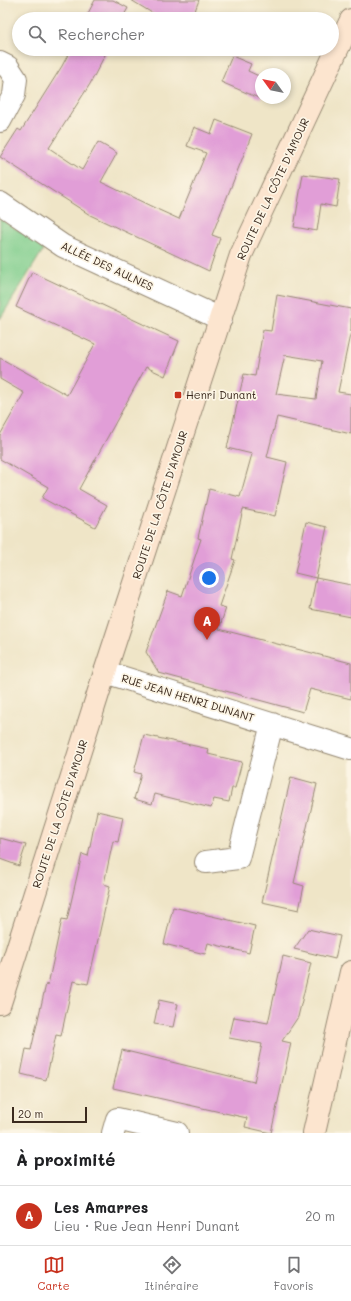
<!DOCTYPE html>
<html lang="fr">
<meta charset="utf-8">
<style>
body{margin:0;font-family:Mali,sans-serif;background:#f2f2f2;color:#202124}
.compass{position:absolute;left:255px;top:68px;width:36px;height:36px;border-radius:50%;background:#fff;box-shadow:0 2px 6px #0003;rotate:303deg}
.scale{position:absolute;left:12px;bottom:10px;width:75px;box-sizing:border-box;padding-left:4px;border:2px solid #3b2a1e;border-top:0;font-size:11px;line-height:14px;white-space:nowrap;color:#3b2a1e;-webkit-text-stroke:3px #fcf5e5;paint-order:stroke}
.you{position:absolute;left:209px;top:578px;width:14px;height:14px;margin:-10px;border:3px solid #fff;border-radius:50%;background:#1a73e8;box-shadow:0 0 0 6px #1a73e833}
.badge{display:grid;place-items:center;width:26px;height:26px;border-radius:50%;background:#c8321e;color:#fff;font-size:13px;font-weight:700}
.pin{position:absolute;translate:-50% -33px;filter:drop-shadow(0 1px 2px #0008)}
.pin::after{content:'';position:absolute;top:21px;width:14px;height:12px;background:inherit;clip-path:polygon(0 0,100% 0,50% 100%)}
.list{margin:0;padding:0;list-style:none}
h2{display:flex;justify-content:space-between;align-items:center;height:52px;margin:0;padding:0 16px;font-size:17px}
h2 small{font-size:13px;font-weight:400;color:#757577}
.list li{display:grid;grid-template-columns:26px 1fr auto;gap:12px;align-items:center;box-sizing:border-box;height:60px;padding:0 16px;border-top:1px solid #e0e0e0}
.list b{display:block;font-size:15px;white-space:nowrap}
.list p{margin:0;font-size:13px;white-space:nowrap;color:#757577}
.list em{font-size:13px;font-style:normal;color:#757577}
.icon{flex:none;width:22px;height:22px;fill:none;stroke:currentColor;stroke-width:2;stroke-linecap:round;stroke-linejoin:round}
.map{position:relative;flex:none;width:351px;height:1133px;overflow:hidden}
.search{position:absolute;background:#fff;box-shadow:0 2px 6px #0003;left:12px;right:12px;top:12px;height:44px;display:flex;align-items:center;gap:10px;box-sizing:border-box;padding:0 14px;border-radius:22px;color:#757577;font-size:15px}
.sheet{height:112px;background:#fff}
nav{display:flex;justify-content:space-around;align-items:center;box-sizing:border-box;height:56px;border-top:1px solid #e0e0e0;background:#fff;font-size:11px;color:#757577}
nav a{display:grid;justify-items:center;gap:2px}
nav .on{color:#c8321e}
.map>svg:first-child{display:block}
</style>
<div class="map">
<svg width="351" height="1133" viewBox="0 0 351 1133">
<rect width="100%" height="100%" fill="#fcf5e5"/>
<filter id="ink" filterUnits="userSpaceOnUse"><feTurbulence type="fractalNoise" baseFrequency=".025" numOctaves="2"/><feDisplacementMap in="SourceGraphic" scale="8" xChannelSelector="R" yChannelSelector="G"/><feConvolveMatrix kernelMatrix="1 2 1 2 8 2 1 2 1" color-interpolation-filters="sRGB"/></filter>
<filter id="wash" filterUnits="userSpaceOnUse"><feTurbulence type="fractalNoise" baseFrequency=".012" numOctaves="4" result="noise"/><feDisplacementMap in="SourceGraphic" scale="16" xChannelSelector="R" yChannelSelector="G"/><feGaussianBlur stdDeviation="0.9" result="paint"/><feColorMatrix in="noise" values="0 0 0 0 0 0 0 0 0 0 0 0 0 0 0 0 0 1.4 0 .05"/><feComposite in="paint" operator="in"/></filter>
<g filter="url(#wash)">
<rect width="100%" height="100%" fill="#efe5c7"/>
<path fill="#80ce8d" stroke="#5e7c56" d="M0,219L45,247L0,319Z"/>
<g id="blocks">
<path fill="#e19ed7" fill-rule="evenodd" d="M95,0H113L128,8L122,19H85Z
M131,0H199L192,19H162Z
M71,49H108L90,84L49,148L82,170L98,142L117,153L101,182L159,210L179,219L206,153L187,146L194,127L211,134L216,120L252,134L212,235L220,238L209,271L90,215L0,157L18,129L21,131L62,66Z
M232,56L251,64L248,71L261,77V99L221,82Z
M303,174L340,179L336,207L321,204L317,231L294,227Z
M32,272L179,341L165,376L146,367L79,489L107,505L95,527L42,498L48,487L0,459V435L24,393L0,379V358L67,395L95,344L16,307Z
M277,295L351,309V330L338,392L351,394V434L277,417L267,457L287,462L275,516L243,509L232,559L235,560L219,606L226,608L219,629L351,663V699L310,689L303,712L159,673L146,652L168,591L182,596L201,539L198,538L209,489L240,497L252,454L227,448L244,374L255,376L263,330L271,331ZM285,355L322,361L316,399L276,394Z
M306,522L327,527L316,578L295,573Z
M316,578L351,585V617L310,609Z
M144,735L209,749L208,754L242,762L235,788H232L229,802L214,799L211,808L155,794L152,804L134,799L141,774L134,772Z
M291,777L317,784L294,883L304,886L299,910L262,902Z
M97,811L123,817L118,842L113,841L104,884L110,886L88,984L73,981L61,1036L56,1035L46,1080L21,1074L26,1049L31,1050L46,984L48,985L62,919L67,920L82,854L88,856Z
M0,838L26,845L19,866L0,859Z
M173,907L255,926L249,953L208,943L205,954L164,944Z
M308,929L340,936L335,959L294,949Z
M283,956L311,963L298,1017L282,1041L291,1043L271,1133L245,1127L247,1118L113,1088L122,1050L254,1082L262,1044L229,1038L234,1017L268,1023Z
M159,1000L178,1004L173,1027L154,1024Z"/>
</g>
</g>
<g filter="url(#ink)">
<use href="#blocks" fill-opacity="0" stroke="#958872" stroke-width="1"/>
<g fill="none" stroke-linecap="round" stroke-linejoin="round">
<g stroke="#958872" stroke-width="24">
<path id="street" d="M0,63L8,67L16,79L14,95L0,121
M0,203L63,246L221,319
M105,672L351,749
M206,862L238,858L272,724
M113,1133L117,1119L177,1133"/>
</g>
<g stroke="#958872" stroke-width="24">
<path id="secondary" d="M0,1003L105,672L241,255L351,20
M314,1133L351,972"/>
</g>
<use href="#street" stroke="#fff" stroke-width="22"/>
<use href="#secondary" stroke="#fce5cf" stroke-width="22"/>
</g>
</g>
<rect fill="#c8321e" stroke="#fcf5e5" stroke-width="1.5" x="174" y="391" width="8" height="8" rx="2"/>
<g text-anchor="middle" stroke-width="3.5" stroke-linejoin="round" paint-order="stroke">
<g font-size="11" fill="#3b2a1e" stroke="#fcf5e5">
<text transform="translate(273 189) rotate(-65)" y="4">ROUTE DE LA CÔTE D'AMOUR</text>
<text transform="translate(107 266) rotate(25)" y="4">ALLÉE DES AULNES</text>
<text transform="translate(160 505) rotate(-72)" y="4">ROUTE DE LA CÔTE D'AMOUR</text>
<text transform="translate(188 698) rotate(17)" y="4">RUE JEAN HENRI DUNANT</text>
<text transform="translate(60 814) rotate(-72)" y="4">ROUTE DE LA CÔTE D'AMOUR</text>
</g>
<g font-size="11" fill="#3b2a1e" stroke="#fcf5e5" text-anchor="start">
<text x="186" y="399">Henri Dunant</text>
</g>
</g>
</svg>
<svg class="compass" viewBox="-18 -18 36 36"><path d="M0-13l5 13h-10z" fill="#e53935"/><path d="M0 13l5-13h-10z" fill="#757577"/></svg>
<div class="scale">20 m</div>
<div class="you"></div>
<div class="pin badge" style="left:207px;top:640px">A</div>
<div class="search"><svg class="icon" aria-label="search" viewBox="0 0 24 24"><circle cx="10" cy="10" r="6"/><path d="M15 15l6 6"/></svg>Rechercher</div>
</div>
<section class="sheet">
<h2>À proximité<small></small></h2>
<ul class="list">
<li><span class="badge">A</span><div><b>Les Amarres</b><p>Lieu · Rue Jean Henri Dunant</p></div><em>20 m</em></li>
</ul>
</section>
<nav>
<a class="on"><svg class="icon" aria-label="map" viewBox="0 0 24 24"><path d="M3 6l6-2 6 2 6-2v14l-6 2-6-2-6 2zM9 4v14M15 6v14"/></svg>Carte</a>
<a><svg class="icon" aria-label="directions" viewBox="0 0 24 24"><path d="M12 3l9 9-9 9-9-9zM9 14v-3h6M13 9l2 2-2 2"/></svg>Itinéraire</a>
<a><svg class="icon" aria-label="saved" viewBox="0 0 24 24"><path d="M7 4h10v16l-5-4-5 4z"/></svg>Favoris</a>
</nav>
